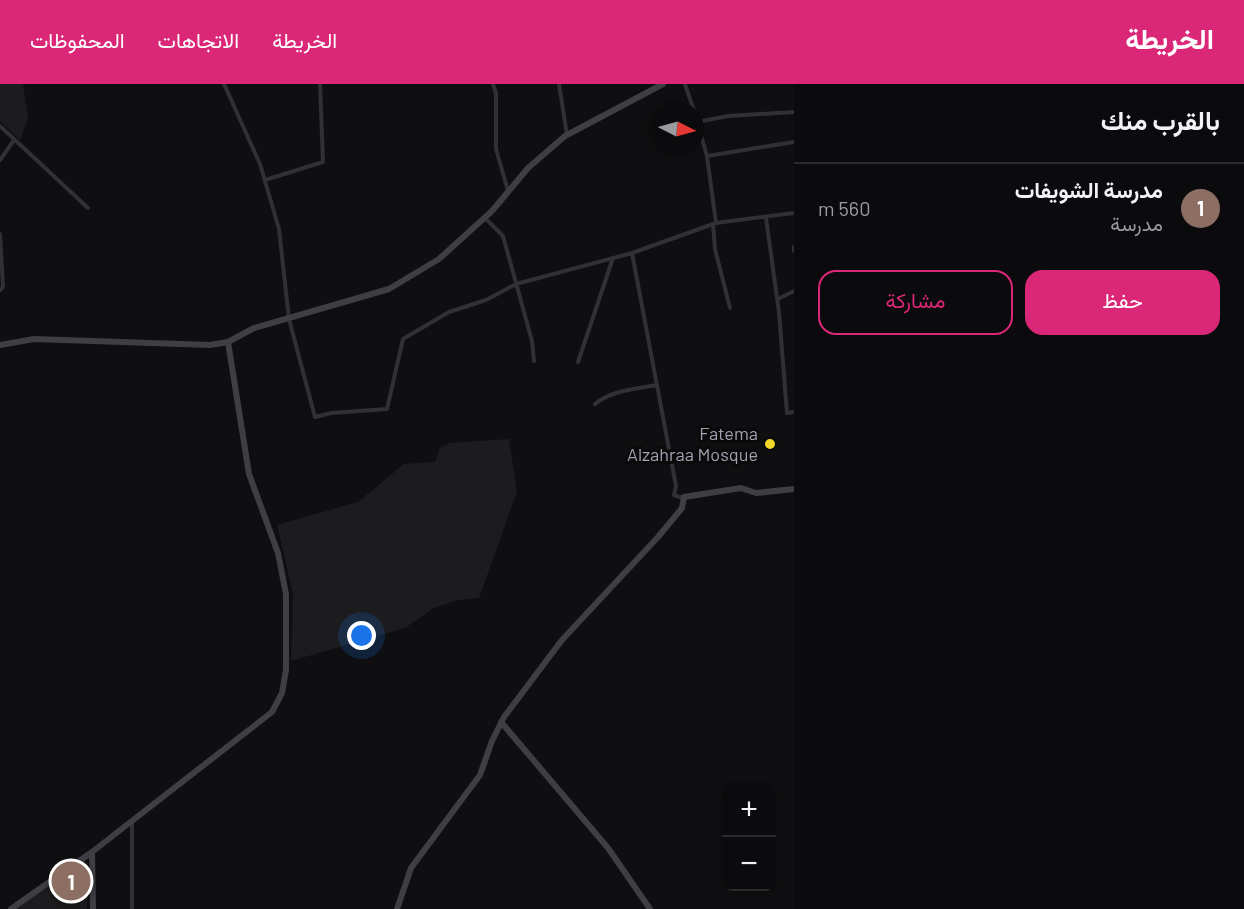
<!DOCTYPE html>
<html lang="ar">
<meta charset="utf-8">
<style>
body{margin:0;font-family:Barlow,Vazirmatn,sans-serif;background:#141416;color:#f1f3f6;direction:rtl}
.controls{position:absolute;right:18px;bottom:18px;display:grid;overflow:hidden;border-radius:12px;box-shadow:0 3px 9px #0003}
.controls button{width:54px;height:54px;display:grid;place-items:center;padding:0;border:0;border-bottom:2px solid #2b2b2e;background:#0b0b0d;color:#f1f3f6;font:30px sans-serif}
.compass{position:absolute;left:650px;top:18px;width:54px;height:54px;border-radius:50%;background:#0b0b0d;box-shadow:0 3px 9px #0003;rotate:96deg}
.you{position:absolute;left:362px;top:552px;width:21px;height:21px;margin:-15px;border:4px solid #fff;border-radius:50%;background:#1a73e8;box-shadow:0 0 0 9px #1a73e833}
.badge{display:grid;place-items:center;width:39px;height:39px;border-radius:50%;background:#db2777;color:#fff;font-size:20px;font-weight:700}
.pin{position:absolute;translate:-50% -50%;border:3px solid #fff;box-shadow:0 2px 6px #0006}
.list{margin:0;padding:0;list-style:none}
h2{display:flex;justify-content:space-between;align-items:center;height:78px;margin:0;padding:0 24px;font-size:26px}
h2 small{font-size:20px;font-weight:400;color:#9a9b9d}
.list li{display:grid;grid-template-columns:39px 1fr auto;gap:18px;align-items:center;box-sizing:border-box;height:90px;padding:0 24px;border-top:2px solid #2b2b2e}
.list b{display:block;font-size:22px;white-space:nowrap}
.list p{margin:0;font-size:20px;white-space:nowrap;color:#9a9b9d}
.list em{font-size:20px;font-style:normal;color:#9a9b9d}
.actions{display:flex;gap:12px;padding:18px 24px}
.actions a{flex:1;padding:14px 0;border:2px solid #db2777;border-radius:18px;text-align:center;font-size:21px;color:#db2777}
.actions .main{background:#db2777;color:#fff}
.map{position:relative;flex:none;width:794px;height:825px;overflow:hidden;direction:ltr}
header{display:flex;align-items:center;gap:36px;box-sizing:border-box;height:84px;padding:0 30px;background:#db2777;color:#fff}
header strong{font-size:28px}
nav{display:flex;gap:33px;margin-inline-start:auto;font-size:21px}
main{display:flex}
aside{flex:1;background:#0b0b0d}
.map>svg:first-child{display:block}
</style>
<header>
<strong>الخريطة</strong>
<nav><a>الخريطة</a><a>الاتجاهات</a><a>المحفوظات</a></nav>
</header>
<main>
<aside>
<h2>بالقرب منك<small></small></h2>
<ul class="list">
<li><span class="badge" style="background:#8d6e63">1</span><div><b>مدرسة الشويفات</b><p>مدرسة</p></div><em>560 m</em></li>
</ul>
<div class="actions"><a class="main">حفظ</a><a>مشاركة</a></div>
</aside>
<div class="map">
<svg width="794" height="825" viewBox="0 0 794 825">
<rect width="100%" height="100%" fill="#0f0f11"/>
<path fill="#1c1b1d" d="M0,0H23L28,35L20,56L0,37Z
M509,355L517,408L479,514L458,516L434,524L405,544L291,577L293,510L277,441L358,418L404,380L435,378L440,364L450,359Z
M85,777L88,779L87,825H15Z"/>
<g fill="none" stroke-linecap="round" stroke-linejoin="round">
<path stroke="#303035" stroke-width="4" d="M224,0L260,80L279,145L289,235L315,333L331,329L387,325L403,255L449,228L486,216L516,200L632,169
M493,0L496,9V65L508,107
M559,0L567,51
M685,0L694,27
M695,31L707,72L716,139
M697,38L728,32L794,28
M0,42L88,124
M707,72L794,58
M0,76L14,56
M265,96L323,78L320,0
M485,134L503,152L532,257L534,277
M766,134L779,228L787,329L794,328
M713,140L715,165L730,224
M0,150L3,203L0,206
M794,163V167
M778,215L794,207
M578,278L613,174
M595,320C612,306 636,305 656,301
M683,414L674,411L676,402L632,169L716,139L794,129
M132,825V737"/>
<path stroke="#3e3e45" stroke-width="6" d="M0,261L34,255L210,261L228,258L254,244L389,205L439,175L492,127L528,84L565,52L663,0
M501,638L608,764L650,825
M92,768L272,628L282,609L286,586V510L278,469L249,390L228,258
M11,825L92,768L93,825
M397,825L411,784L480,691L492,657L504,633L562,556L658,453L682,424L684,413L741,404L756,409L794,405"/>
</g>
<circle fill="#f1d726" stroke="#0a0a0b" stroke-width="2" cx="770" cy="360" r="6"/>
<g text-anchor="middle" stroke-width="6" stroke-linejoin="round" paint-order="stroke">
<g font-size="18" fill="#a0a2b2" stroke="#0a0a0b" text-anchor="end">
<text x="758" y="356">Fatema<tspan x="758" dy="21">Alzahraa Mosque</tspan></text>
</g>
</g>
</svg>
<div class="controls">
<button>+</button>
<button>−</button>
</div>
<svg class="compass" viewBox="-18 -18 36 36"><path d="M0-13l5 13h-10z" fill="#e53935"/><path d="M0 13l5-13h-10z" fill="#9a9b9d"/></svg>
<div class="you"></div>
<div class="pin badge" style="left:71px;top:797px;background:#8d6e63">1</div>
</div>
</main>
